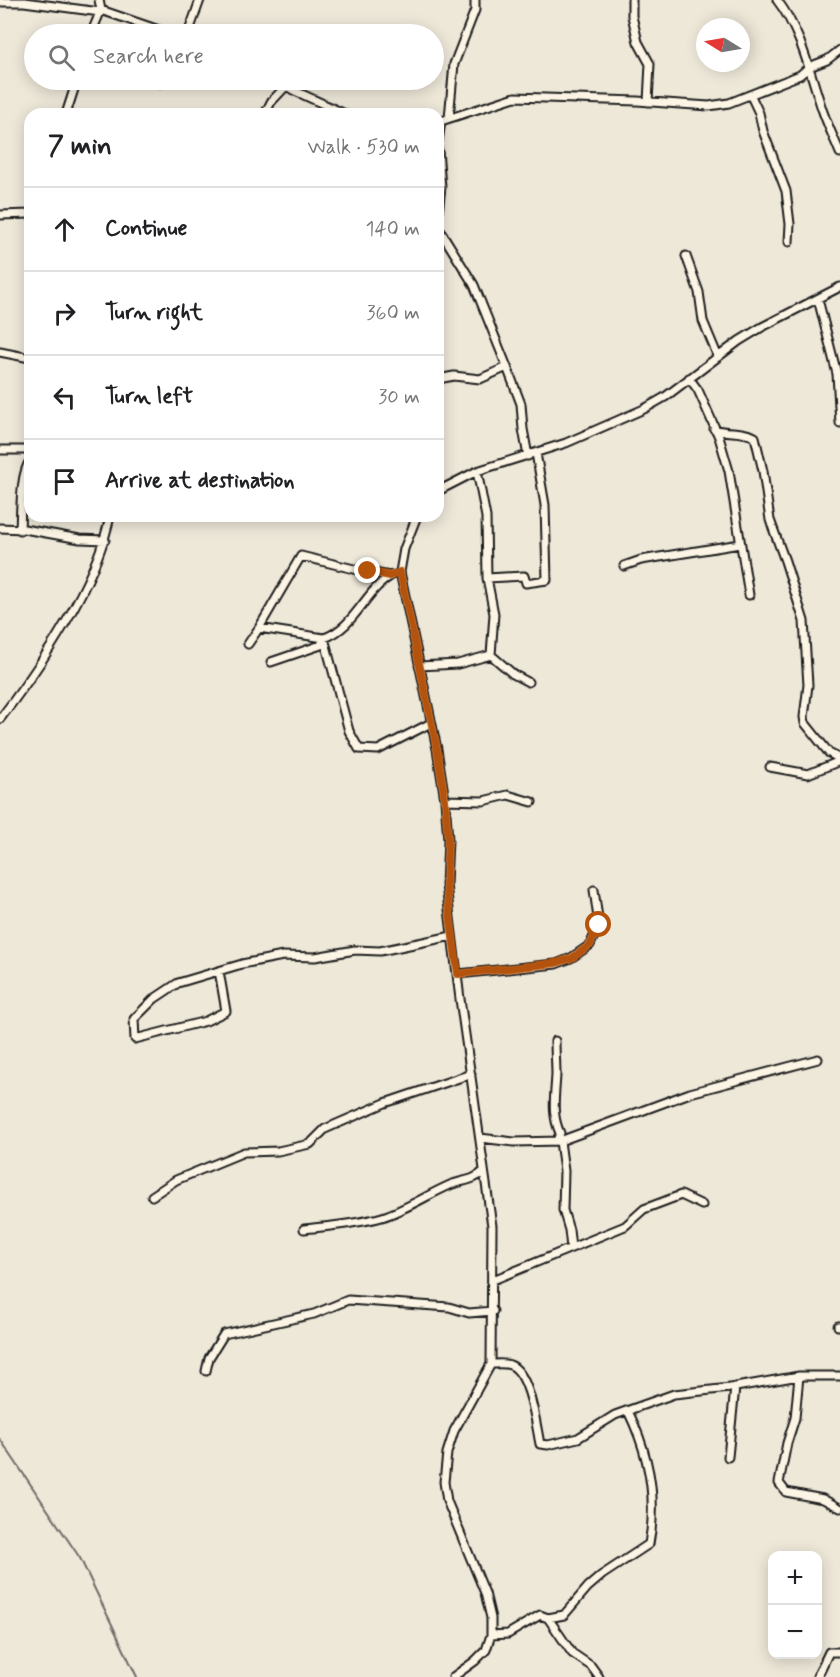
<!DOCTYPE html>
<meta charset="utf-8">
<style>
body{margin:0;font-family:Mynerve,sans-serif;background:#f2f2f2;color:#202124}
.controls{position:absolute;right:18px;bottom:18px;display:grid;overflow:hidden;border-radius:12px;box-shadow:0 3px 15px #0003}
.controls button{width:54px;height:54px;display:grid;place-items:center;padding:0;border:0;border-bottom:2px solid #e0e0e0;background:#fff;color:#202124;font:30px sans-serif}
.compass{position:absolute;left:696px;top:18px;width:54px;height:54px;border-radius:50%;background:#fff;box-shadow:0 3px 15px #0003;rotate:281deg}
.stop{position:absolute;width:18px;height:18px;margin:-14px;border:4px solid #b45309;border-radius:50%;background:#fff}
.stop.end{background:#b45309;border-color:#fff;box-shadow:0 2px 6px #0008}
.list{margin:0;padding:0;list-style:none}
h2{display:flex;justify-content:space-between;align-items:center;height:78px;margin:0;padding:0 24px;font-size:26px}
h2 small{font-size:20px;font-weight:400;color:#757577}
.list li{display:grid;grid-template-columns:39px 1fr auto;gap:18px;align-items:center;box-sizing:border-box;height:84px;padding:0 24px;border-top:2px solid #e0e0e0}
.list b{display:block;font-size:22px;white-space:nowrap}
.list em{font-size:20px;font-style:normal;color:#757577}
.icon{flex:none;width:33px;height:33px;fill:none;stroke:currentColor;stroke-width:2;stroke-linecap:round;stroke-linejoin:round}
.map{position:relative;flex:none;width:840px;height:1677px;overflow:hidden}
.search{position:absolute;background:#fff;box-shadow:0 3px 15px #0003;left:24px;top:24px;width:420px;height:66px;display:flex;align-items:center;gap:15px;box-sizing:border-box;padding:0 21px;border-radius:33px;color:#757577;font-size:22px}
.panel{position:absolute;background:#fff;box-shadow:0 3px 15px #0003;left:24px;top:108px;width:420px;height:414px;border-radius:18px}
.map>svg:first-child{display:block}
</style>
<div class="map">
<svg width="840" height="1677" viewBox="0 0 840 1677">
<rect width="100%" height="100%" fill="#eee8d9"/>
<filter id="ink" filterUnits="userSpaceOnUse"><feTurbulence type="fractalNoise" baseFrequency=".0167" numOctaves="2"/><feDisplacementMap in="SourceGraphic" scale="12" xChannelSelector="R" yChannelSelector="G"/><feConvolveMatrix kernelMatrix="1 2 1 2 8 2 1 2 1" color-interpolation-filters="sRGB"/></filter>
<g filter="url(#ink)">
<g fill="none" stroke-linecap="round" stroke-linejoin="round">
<path stroke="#6f6c67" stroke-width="2" d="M0,1439L80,1558L137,1677"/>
<g stroke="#1c1c1c" stroke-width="11">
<path id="street" d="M632,0V16L638,42L650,64L648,102
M777,0C801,31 810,73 822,109C827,124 834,138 840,153
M0,2H24L100,12
M101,10L162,31L179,34
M91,34L101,10L99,0
M188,34L200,0
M145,80L161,83L168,80
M278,80L293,90L345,114
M751,96L759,113L763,131L786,191L790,224L789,242
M66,114L77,80
M265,114L271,102L286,86
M449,118L454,64L475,10V0
M438,122L515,97L637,101L709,106L729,103L800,75L809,67L827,60L840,50
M438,142L441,121
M438,150L441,187L438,214
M0,215L30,214
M438,227L474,285L507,367
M686,256L699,292L703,321L718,357
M818,299L837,374L840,423
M0,352L30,358
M689,378L698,390L719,437L729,471L749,595
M438,379L454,376L480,379L507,367L521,404L523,429L528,456
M714,429C728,434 742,430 755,437L763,471L770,520L785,561L804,621L808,685L804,717L805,723L829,753L840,759
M0,450H30
M477,471L486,517L487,578L494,614L491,655L513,674L528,682
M438,491L477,471L566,443L644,409L665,397L739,341L762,327L840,287
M417,516L404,549L400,572L437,749L445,800L448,840L446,885L460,999L492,1226L491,1364L454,1431L447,1453L444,1482L447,1501L485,1593L491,1618V1635L486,1650L475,1661L453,1677
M0,528L24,529L80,539L105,540
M20,530C21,513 20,473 30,461
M624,566L641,560L740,544
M487,578L524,576L526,583L547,580L545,505L536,453
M259,628L301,556L358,570L390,576
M248,644L259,628L324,638L349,731L359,749L378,750L431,723
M271,662L321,645L324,638C356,627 364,591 392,575
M419,666L458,664L491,655
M0,719C42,664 96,585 110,516
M770,767L808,774L840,761
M445,800L483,801L508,795L532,802
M219,971L226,1011L206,1021L135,1039L134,1019L154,999L178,983L242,964L283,956L315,957L355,950L380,951L452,936
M458,974L556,964L571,958L590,945L599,925L594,890
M555,1041C555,1052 556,1064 556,1075C555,1096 551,1114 560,1133L557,1141
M480,1138L514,1142L560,1141L690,1093L818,1059
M560,1141L564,1171L563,1210L569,1230L571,1248
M152,1196L176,1180L244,1152L278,1151L310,1144L325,1129L385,1103L471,1074
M304,1229C330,1226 357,1224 382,1217C407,1209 427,1195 450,1185C463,1180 474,1181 484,1171
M493,1280L625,1226L644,1209L681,1195L702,1205
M838,1326H840
M491,1364C497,1364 505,1363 510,1365C530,1372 536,1425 540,1444L548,1445L578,1438L615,1415L674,1394L730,1388L799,1376H840
M206,1371L209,1358L224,1334L314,1314L348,1300L449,1307L469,1313L493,1311
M799,1376L795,1418L787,1443L779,1483L786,1492L823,1499L840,1508
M728,1457L735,1387
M548,1618L572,1653L591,1666L599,1677
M491,1635L508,1634L540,1615L548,1618L564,1615L588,1587L602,1575L649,1544C658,1497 649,1454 628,1411
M817,1677L829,1652H840"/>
</g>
<use href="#street" stroke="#fcf5e5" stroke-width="7"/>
</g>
</g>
<g fill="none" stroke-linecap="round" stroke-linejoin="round" filter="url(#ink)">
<path stroke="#b45309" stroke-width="8" d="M368,571L390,576L400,572L437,749L445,800L448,840L446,885L458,974L556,963L572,958L590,945L599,925"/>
</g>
</svg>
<div class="controls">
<button>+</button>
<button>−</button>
</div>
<svg class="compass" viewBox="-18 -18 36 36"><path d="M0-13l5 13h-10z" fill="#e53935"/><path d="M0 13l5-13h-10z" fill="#757577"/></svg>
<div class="stop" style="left:599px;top:925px"></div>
<div class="stop end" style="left:368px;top:571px"></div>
<div class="search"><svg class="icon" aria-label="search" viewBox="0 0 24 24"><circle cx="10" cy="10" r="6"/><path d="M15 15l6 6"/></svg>Search here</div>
<section class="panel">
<h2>7 min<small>Walk · 530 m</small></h2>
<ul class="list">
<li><svg class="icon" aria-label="ahead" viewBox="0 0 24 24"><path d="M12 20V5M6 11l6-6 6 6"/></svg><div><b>Continue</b></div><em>140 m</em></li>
<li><svg class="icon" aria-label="right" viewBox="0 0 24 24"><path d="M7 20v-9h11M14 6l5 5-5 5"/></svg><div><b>Turn right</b></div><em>360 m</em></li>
<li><svg class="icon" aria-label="left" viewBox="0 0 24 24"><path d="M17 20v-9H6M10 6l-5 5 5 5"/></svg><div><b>Turn left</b></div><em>30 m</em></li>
<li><svg class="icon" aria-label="arrive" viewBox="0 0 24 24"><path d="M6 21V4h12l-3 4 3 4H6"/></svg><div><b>Arrive at destination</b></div></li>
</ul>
</section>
</div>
